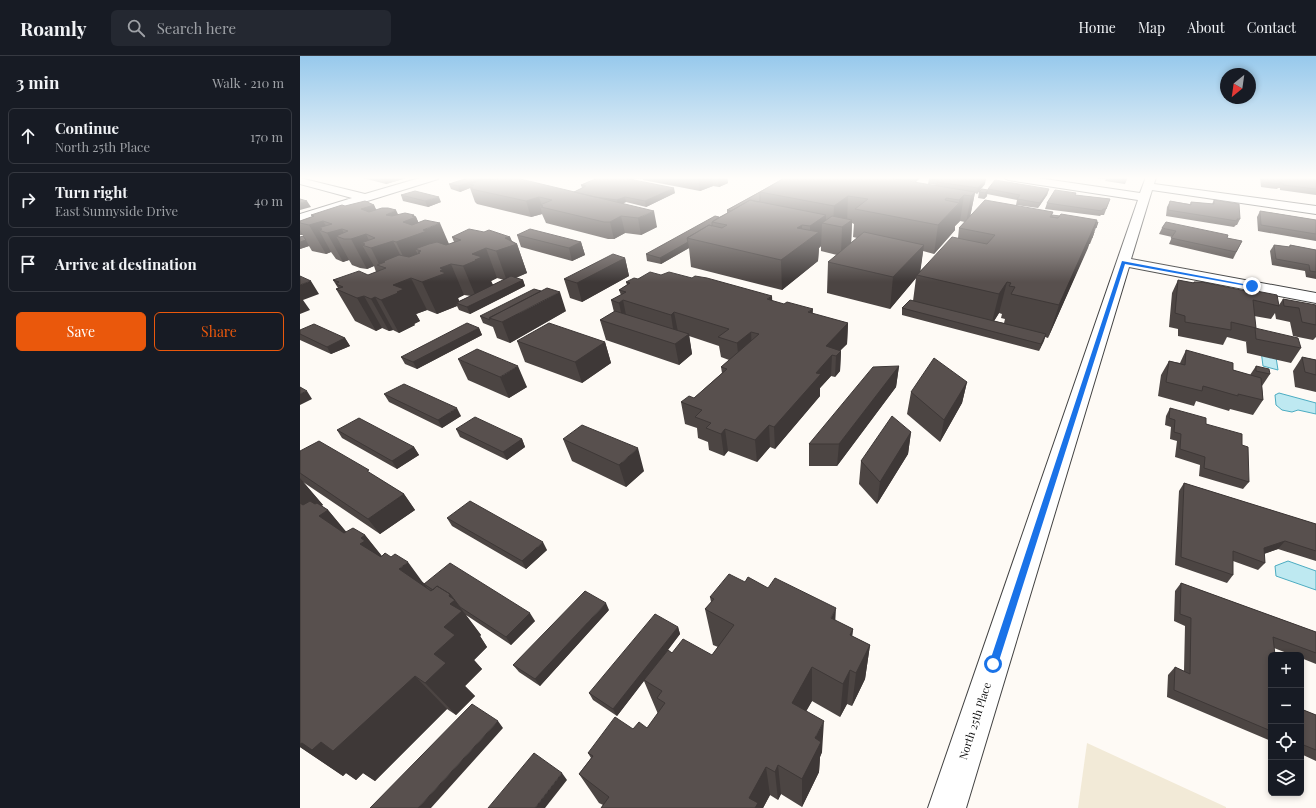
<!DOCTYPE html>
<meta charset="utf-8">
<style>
body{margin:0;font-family:"Playfair Display",serif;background:#242831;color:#f1f3f6}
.controls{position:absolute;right:12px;bottom:12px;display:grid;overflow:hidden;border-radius:6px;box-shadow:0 2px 6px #0003}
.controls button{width:36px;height:36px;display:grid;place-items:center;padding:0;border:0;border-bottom:1px solid #363941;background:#171b24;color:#f1f3f6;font:20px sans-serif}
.compass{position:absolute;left:920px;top:12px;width:36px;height:36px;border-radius:50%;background:#171b24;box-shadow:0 2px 6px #0003;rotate:209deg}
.stop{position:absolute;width:12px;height:12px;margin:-9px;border:3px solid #1a73e8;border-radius:50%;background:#fff}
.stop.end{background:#1a73e8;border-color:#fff;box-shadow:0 1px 4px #0008}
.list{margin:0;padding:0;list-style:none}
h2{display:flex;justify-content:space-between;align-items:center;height:52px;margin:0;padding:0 16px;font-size:17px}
h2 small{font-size:13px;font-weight:400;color:#9ea1a6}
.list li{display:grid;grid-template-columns:26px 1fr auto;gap:12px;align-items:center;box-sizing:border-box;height:56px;margin:0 8px 8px;padding:0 8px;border:1px solid #363941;border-radius:6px}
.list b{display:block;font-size:15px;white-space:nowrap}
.list p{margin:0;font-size:13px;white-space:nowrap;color:#9ea1a6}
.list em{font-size:13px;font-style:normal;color:#9ea1a6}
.actions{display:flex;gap:8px;padding:12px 16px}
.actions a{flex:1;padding:9px 0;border:1px solid #ea580c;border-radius:6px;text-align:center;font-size:14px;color:#ea580c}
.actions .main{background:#ea580c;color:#fff}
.icon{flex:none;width:22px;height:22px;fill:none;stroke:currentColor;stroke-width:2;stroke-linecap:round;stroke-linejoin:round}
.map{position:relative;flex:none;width:1016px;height:752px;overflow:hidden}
header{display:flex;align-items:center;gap:24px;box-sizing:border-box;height:56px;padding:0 20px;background:#171b24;border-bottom:1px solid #363941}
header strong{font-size:19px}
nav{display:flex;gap:22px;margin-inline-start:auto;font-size:14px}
.search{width:280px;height:36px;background:#242831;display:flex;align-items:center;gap:10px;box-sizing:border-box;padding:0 14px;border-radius:6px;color:#9ea1a6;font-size:15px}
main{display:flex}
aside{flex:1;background:#171b24}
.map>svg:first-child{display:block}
</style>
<header>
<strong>Roamly</strong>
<div class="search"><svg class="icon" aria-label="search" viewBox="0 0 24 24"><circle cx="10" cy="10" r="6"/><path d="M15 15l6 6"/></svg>Search here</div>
<nav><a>Home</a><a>Map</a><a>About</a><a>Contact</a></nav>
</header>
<main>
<aside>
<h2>3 min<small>Walk · 210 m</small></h2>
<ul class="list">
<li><svg class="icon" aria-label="ahead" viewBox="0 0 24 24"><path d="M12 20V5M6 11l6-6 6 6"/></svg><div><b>Continue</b><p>North 25th Place</p></div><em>170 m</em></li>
<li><svg class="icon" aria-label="right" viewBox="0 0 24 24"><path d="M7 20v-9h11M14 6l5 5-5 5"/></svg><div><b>Turn right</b><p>East Sunnyside Drive</p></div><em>40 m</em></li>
<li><svg class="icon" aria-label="arrive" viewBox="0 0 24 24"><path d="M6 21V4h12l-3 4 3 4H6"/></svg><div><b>Arrive at destination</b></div></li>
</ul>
<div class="actions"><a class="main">Save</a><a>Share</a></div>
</aside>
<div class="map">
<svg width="1016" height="752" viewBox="0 0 1016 752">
<rect width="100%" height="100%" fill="#fefaf5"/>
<path fill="#f2ead7" d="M787,687L926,751V752H778Z"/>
<path fill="#bee9f1" stroke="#4cacc1" d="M959,279L973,282L978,314L963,310Z
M979,337L1016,347V358L998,354L992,356L982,354L976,349L975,339Z
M988,505L1016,515V534L976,520L975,510Z"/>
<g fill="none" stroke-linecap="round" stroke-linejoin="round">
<g stroke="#434343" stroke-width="2">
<path id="street" d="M123,121H139L138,123L0,166V158L52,142L0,128V122L65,138Z
M703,121H731L840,137L846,121H856L854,128L1016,150V158L852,134L831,203L1016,237V247L829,211L666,752H628L838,144L708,124Z"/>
</g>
<use href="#street" fill="#fff" fill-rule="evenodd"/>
</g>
<path fill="#4c4543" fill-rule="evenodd" d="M59,121H110L86,128Z
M171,121H199V122L274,136L282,132L281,129L300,121H427L428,127L419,131L413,130L400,135L343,124V123L337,122L333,124L375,137L346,151L326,146L323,147L357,171L341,179L325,177L314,183H308L246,167L242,158L231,161L177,148L175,146L170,132L160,136L151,133L149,128Z
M486,121H621L615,126L636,130V129L628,128L629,123L685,128L677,138L675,137L670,160L753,156L752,159L798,166L792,183L790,188H789L748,282L745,281L739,295L602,259V252L613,245L616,222L590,253L527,237L528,206L537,199L521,195V190L519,192L518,205L482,234L391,211L389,192L361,208L347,205L346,198L419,161L427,157V154ZM660,165L665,166L659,172L658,182L620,215L623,195L634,198L655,174V170ZM552,167L554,168L553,181L557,182L551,187ZM699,257L702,258L701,262L705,263L704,267L694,265Z
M786,121H828L825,128L805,125L806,123Z
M960,121H1014L1016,126V139L980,134V132H978L977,133L961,131Z
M688,133H749L747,139L738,152L716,149L717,144L687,138V140L684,143L678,142L679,136L687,134Z
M776,137L775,139L810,143L804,159H801L800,160L745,153L747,147Z
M101,139L141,146L128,151L103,145Z
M914,144L940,163L937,169H936L934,171L866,160L867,151L870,145L890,148L891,146L912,148Z
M74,149L76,154L98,159H114L115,161H116L118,166L149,188L154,186L152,181L184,176L210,181L212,185L217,188L227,217L216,222L223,224L225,230L170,258L159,254L157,250L137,258L127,254L116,258L120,265L114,268L115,269L99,277L93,274L89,275L82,272L76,275L55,265L36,233L38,232L33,224L68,219L76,216L74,210L67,213L60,212L52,209L49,204L43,206L36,203L31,196L26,198L12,195L9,190L0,193V181L3,180V179H0V165L12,161L11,159L45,150ZM197,222L204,224L193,229L191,225ZM164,239L171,240L159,245L158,242Z
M960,155L1016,164V185L958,175L957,161Z
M862,172L927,182L942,185L933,203L869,188L872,181L859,178Z
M217,179L281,186L285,199L272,205L221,191Z
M974,189L989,191L990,189L1016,194V223L1006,221L1005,215L972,209L970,195Z
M325,202L329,220L282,246L270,242L264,223Z
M361,219L472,245L513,258L548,267L547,288L540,294L541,295L540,315L535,321L531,320L520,332V340L475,393L470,391L457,406L428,395L424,400L409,394L408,386L398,382L397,372L385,368L381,346L394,342L422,317L421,311L429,304L421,301L419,290L389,280L392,298L379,309L306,284L300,264L314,256L311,244L321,239L319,234L327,229L326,226L338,223Z
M878,224L893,227L894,226L945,235L946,233L979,249L983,243L1016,250V281L1013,284L993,280L990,266L976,263L975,257L971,263L954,260L956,272H955L1001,292L991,307L947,297L946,286H947L927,281L923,289L878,280V273L869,271L872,237Z
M266,255L210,287L197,282L193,271L183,267L180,260Z
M179,272L182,279L117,313L105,308L101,301Z
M0,274L45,282L50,290L31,298L0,284Z
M217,285L305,286L311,307L282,327L225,306Z
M886,294L933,314L950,319L956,310L970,318L962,330L963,344L953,359L930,353L929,355L896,345L894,350L858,340L861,319L869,305L880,307Z
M1002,301L1016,304V336L995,331L993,315Z
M158,303L227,331L209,342L168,324Z
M599,310L596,331L537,410H509V388Z
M667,326L662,347L640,386L607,358L611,336Z
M84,338L161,360L142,372L89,346Z
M870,352L906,368L942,389L949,426L943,433L899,420L900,409L875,401L877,385L870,383L871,371L865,369L866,360Z
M156,373L222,383L225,391L207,404L160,381Z
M37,374L114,391L119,399L97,413L42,382Z
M611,376L608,398L577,448L559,428L561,405Z
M263,383L344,415L326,431L272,405Z
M0,395L71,418L104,438L115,454L80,478L3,426L23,449L21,450L28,454L46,476L65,479L82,500L124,527L235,565L211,589L166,559L181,579L180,580L187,591L174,604L182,613L165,630L175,640L156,659L147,653L75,725L63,717L56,724L46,717L43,720L0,691Z
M884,427L1016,468V505L978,493L964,498L965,507L958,514L933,505V519L927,527L875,509L879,435Z
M147,462L247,494L226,513L152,470Z
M445,526L468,532L553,573L552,580L570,589L565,623L552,650L547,648L540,661L512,645L506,655L522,696L520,701L519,716L502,751L481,738L478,744L470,739L463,752H301L303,749L299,747L279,718L291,702L288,697L333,673L347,672L358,658L344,625L317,660L293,644L289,637L378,571L380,578L368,594L372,597L412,599L418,591L413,589L405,553L411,546L410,541Z
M881,527L1016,576V608L1001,602V599H992L974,592L971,599V685L867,641L868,619L875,611L884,615L885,570L874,565L875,535Z
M309,554L240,630L219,616L213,609Z
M1001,653L1016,659V705L1001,698Z"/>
<path fill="#3e3837" d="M90,121H110L86,128L83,123Z
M186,121H189L191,125L169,128L170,131H169L170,132L160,136L158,130Z
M326,121H338L325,127L324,122Z
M398,121H412L413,130L400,135Z
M418,121H427L428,127L419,131Z
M615,121H621L615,127Z
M686,123L685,128L677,138L678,132Z
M374,132L375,137L346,151L345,145Z
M749,133L747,139L738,152L740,147Z
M688,134L687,140L684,143L685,137Z
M675,136L670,162L666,167L671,140Z
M664,139L660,165L655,170V174L634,198L638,169L645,144L646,142L643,164L659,148V144Z
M548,140L547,166L533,169L534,150Z
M139,141L141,146L128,151L125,145Z
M239,141L242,150L240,149L242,158L231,161L226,145Z
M325,141L326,146L318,150L317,144Z
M7,145L11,151L0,154V147Z
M74,149L87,176L61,153Z
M96,154L109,181L103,166L112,160L114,159L115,162L116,161L123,176V174L140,167L152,195H121L115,193L124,210L111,216L96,186L86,159Z
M354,155L357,171L341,179L338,162Z
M526,159V168L522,167L521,190L519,192L518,205L482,234L481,204L497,172L502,169V189L510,183V170Z
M321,160L325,177L314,183L310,166Z
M552,164L551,192L541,200L542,171Z
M797,164L788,192L748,282L759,249Z
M23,165L30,176L42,173L47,183L36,180L49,204L43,206L27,177L22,173L18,172L31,196L26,198L9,169Z
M0,174L3,179H0Z
M66,178L72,191L93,185L108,214L84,205L91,220L86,212L80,210L71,192L65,188L61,187L74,210L67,213L51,183Z
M210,181L213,189L217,188L227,217L207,225L196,195L205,182Z
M6,184L9,190L0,193V186Z
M281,186L285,199L272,205L269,192Z
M388,186L389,192L361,208L360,202Z
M624,189L620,218L617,219L616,222L590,253L593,221Z
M186,192L197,222L191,225L194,231L176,241L163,210L172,198Z
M325,202L329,220L282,246L277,227Z
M151,208L164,239L158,242L160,248L156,247L157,250L137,258L122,226L140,215V212Z
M111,222L127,254L116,258L120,265L114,268L115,269L99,277L81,244L93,229Z
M223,224L225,230L170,258L167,251Z
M11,225L19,238L3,244L10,254L0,258V229Z
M707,226L699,257L691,270L699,238Z
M260,236L266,255L210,287L202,266Z
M64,240L82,272L76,275L57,242Z
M472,240L473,259L467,243Z
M75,241L93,274L89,275L71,243Z
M323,244L327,264L323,266L319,247Z
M513,253L512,273L508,256Z
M374,256L378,276L374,279L371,259Z
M548,267L547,288L535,300L532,299L531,320L520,332V340L475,393L474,371L516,317L526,290Z
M179,272L182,279L117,313L113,306Z
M451,276L452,296L439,308L437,287Z
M389,278L392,298L379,309L375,288Z
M746,278L744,285L739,295L741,288Z
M45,282L50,290L31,298L27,291Z
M305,286L311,307L282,327L275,306Z
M541,295L540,315L535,321L536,300Z
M218,310L227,331L209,342L200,321Z
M599,310L596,331L537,410L539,388Z
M667,326L662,347L640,386L644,364Z
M7,335L12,343L0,349V338Z
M157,352L161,360L142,372L138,364Z
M469,369L470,391L457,406L455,384Z
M425,373L428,395L424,400L421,378Z
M611,376L608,398L577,448L580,426Z
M222,383L225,391L207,404L203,396Z
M114,391L119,399L97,413L92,405Z
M338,392L344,415L326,431L319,409Z
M0,422L23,449L7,459L0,467Z
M104,438L115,454L80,478L68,463Z
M28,454L59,491L19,460Z
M65,479L94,516L60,488L61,482Z
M985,485L978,493L957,500L964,492Z
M243,486L247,494L226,513L222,505Z
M108,506L135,543L99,513Z
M150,538L181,579L180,580L187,591L174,604L182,613L165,630L175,640L156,659L125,627L150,548L149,540Z
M306,547L309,554L240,630L235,623Z
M536,552L534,588L531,562Z
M230,557L235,565L211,589L206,581Z
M378,571L380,578L317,660L313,653Z
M553,573L549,608L550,579Z
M570,589L565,623L552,650L556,617Z
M512,611V645L493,679L492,647Z
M550,614L547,648L540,661L543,628Z
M115,620L147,653L75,725L63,717L56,724L46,717L43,720L0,691V688L2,687L21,686Z
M198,665L203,672L131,752H118Z
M524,665L522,696L520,701L519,716L502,751V723L515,682Z
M478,709L481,738L478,744L475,716Z
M466,711L470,739L463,752H451L449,742Z
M262,717L267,724L245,752H235Z"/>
<path fill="#58504e" stroke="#3e3837" d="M76,121H90L83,123Z
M171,121H186L158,130L149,128Z
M201,121H212L354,155L338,162L321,160L310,166H304L241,151L243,150L240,149L252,144L239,141L226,145L171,133L173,132L169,131L174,129L169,128L186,123L191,124Z
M300,121H326L324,122L374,132L345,145L325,141L317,144L295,141L274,136L286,130L281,129Z
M486,121H583L675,136L671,140L664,139L659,144L646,142L645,144L659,147L638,169L555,153L568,143L548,140L534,150L460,136Z
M631,121H673L686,123L678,132L637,126L639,124L629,123Z
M818,121H827V122Z
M963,121H1014L1016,126V133L983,129V127L979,126L980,128L964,126Z
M695,124L749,133L740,147L717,143L720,139L688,133Z
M682,133L688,134L685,137L679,136Z
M755,134L776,137L775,139L810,143L806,153H803L802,155L747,147Z
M115,135L139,141L125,145L101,139Z
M460,136V145L458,146L450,144L431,155L427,154Z
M0,143L7,145L0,147Z
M450,144L526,159L510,170L502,169L497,172L519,176L481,204L387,182L409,169L422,172L427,169L412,166Z
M685,144L753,156L750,161L758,162L761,158L797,164L759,249L711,238L715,231L709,230L711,227L707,226L699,238L617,219L652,181L687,188L695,179L659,172Z
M914,144L939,148L940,163H937V165L868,154L870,145L891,149V146L914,148Z
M65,145L74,149L61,153L69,156L82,152H88L96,154L86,159L92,160L105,157L114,159L112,160L116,161L103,166L112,169L125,164L140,167L123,174L127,175L96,186L93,185L71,192L62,189L65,188L61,187L75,182L66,178L51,183H44L36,180L48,175L42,173L27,177L19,174L22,173L18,172L32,168L23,165L9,169L0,167V165L14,160L11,159L42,149L45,150Z
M960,155L1016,164V178L961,169Z
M752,159L760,160L758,162L752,161Z
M415,160L419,161L412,166V170L409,169L387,182L388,186L360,202L346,198Z
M532,160L552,164L542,171L522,167Z
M796,166H798L796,172L795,171Z
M866,166L928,179L927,182L942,185L936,196L871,182L876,175L862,172Z
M169,173L184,176L189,174L210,181L205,182L217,188L196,195L186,192L172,198L182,201L175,204H177L163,210L151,208L140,212L143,213L140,215L146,217L122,226L111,222L93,229L104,233L97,236L98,237L81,244L75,241L71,243L64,240L57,242L36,233L43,231L36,228L39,226L33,224L59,215L68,219L86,212L77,209L85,206L84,205L99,199L109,201L120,197L118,196L121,195L115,193L129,188L137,186L146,189L161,184L152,181Z
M230,173L281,186L269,192L217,179Z
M564,176L624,189L593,221L528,206Z
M793,176H794L792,182H791Z
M3,180L6,184L0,186V181Z
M974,189L990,191V189L1016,194V216L1010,215L1009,209L976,203Z
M313,198L325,202L277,227L264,223Z
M350,216L361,219L369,216L392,222L395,220L407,222L472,240L467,243L484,248L487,246L513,253L508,256L548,267L526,290L541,295L536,300L532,299L516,317L521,318L474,371L469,369L455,384L425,373L421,378L406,372L411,367L395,361L402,354L381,346L389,340L394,342L427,313L421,311L459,278L451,276L437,287L418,281L429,273L374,256L371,259L323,244L319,247L311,244L326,236L319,234L330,227L326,226L334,222L338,223Z
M0,220L11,225L0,229Z
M211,220L223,224L167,251L156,247Z
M878,224L894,227V226H902L946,235V233L977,239L979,250L953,244L956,272L931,266V274L885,266V260L875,257Z
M247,232L260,236L202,266L189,262Z
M234,233L241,235L189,262L190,264L180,260Z
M983,243L1016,249V269L1002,266L999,252L984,250Z
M610,244L746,278L741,288L602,252Z
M315,255L389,278L375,288L300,264Z
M167,267L179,272L113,306L101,301Z
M249,267L305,286L275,306L217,285Z
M14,268L45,282L27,291L0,278V274Z
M955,272L998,282L1001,292L956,283Z
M177,293L218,310L200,321L158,303Z
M886,294L933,307V314L961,322L963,344L938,338V340L903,330L902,335L866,326L869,305L885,309Z
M1002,301L1016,304V319L1005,316Z
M634,302L667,326L644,364L611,336Z
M599,310L539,388H509L573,311Z
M956,310L969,313L970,318L956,315Z
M104,328L157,352L138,364L84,338Z
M0,331L7,335L0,338Z
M870,352L906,362V368L942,378V389L948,391L949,426L904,412L905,401L880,393L881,378L874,376L875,364L869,362Z
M592,360L611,376L580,426L561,405Z
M175,361L222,383L203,396L156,373Z
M59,362L114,391L92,405L37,374Z
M282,369L338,392L319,409L263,383Z
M19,385L69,414L67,415L104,438L68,463L0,417V395Z
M884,427L1016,468V495L985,485L964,492L965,507L933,495V519L881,501Z
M10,445L15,448L17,447L28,454L19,460L44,477L53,472L65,479L61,482L65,485L60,488L81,501L85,497L91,501L95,498L108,506L99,513L131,535L137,530L150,538L149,540L155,544L150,548L162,555L144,571L155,579L134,598L146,607L125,627L115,620L33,695L21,686L12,694L2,687L0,688V447L3,449Z
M170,445L243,486L222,505L147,462Z
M150,507L230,557L206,581L160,551L150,538L137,530L133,534L124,528Z
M429,518L445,526L448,521L468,532L475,522L536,552L531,562L553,573L550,579L570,589L556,617L550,614L543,628L512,611L492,647L524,665L515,682L521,686L502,723L478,709L475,716L466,711L449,742L458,747L455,752H301L309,741L279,718L293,700L288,697L315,661L333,673L339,666L347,672L365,647L357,642L362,635L344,624L368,594L372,597L383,583L412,599L434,569L405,553L414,543L410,541Z
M881,527L1016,576V597L973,581L975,599H971V675L874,634L875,611L890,618L891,562L880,558Z
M285,535L306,547L235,623L213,609Z
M355,558L378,571L313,653L289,637Z
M172,648L198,665L118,752H70Z
M1001,653L1016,659V694L1001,688Z
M234,697L262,717L235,752H188Z"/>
<linearGradient id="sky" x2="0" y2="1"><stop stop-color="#97c9ec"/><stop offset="0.54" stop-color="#fffdfa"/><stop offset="1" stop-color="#fffdfa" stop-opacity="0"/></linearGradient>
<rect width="1016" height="226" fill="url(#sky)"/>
<path fill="#1a73e8" d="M822,205L954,230L952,231L825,208L698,608L697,611L693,613L690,611L689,608Z"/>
<g text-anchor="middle" stroke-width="4" stroke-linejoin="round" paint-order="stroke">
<g font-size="11" fill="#101010" stroke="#fff">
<text transform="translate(675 665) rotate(-72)" y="4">North 25th Place</text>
</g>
</g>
</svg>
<div class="controls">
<button>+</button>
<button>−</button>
<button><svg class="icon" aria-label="locate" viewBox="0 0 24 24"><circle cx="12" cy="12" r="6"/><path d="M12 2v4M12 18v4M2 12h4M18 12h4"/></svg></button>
<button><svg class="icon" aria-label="layers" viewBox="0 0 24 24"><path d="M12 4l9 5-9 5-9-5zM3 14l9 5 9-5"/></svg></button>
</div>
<svg class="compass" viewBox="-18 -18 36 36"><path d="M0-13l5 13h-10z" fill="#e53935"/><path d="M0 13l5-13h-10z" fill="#9ea1a6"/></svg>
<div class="stop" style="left:693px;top:608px"></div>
<div class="stop end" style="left:952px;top:230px"></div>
</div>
</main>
